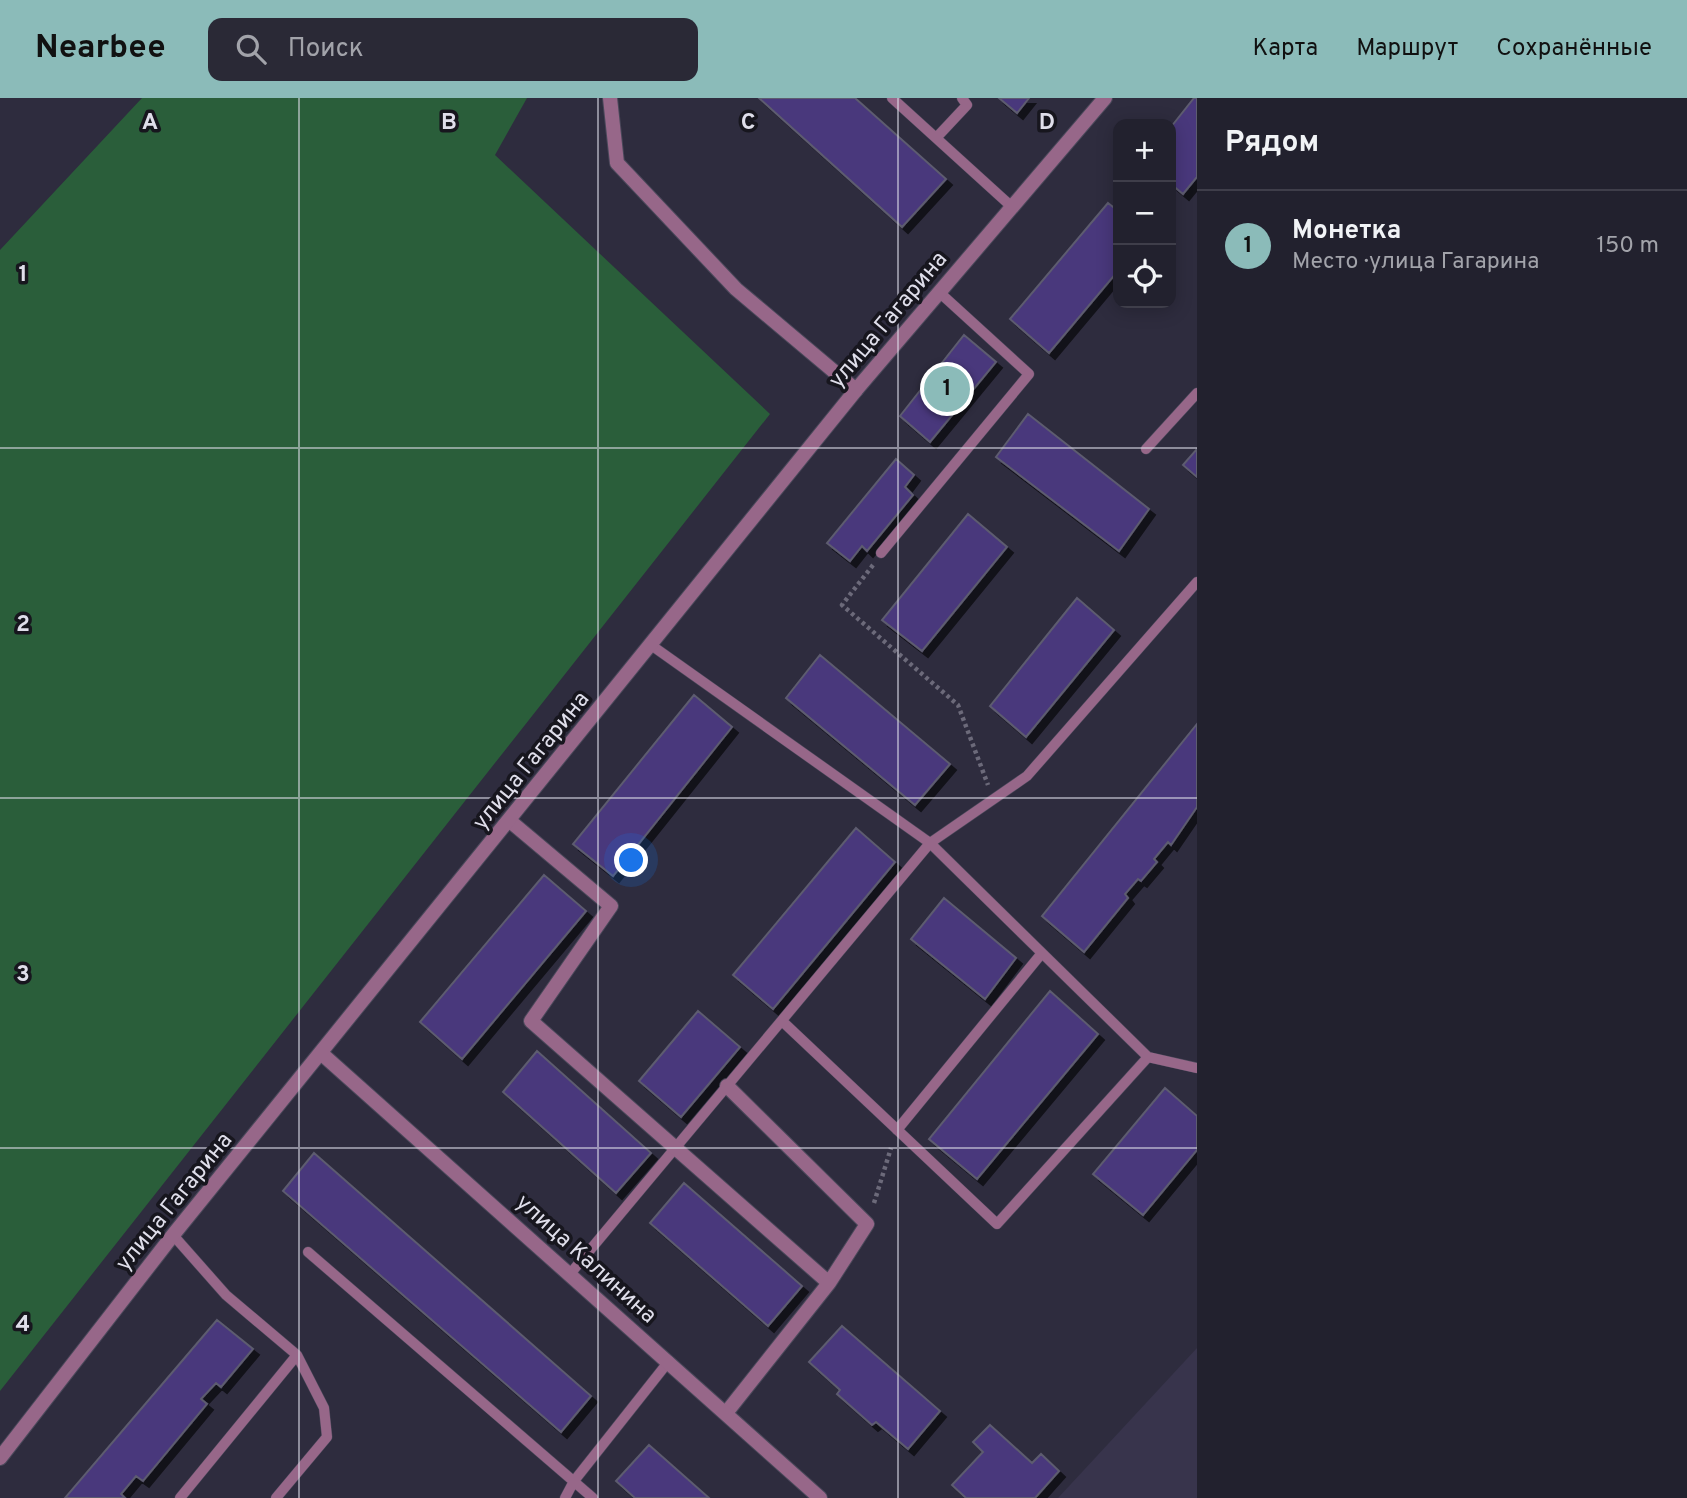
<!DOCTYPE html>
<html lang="ru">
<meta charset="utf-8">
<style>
body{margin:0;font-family:Overpass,sans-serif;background:#2a2936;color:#f1f3f6}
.controls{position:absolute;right:21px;top:21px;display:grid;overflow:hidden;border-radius:14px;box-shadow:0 4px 18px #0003}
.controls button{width:63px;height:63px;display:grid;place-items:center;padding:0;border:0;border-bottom:2px solid #3f3e4a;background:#22212e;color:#f1f3f6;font:35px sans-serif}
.you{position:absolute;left:632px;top:763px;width:24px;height:24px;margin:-18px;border:5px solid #fff;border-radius:50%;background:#1a73e8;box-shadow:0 0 0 10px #1a73e833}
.badge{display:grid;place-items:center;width:46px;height:46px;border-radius:50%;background:#8bbbb9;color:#111;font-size:23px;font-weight:700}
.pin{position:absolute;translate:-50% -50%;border:4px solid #fff;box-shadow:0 2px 7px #0006}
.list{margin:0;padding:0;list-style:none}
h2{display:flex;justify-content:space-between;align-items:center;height:91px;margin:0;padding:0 28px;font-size:30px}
h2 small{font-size:23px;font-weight:400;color:#a2a3aa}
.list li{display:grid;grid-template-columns:46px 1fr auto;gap:21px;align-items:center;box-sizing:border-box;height:112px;padding:0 28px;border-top:2px solid #3f3e4a}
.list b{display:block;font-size:26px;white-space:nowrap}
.list p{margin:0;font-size:23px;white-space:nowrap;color:#a2a3aa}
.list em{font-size:23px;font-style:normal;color:#a2a3aa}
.icon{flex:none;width:38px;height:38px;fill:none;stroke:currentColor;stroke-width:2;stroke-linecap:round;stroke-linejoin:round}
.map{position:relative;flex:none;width:1197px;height:1400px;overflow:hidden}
header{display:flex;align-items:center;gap:42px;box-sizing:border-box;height:98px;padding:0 35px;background:#8bbbb9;color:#111}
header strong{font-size:33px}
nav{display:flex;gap:38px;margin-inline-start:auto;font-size:24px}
.search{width:490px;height:63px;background:#2a2936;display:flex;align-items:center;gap:18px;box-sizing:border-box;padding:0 24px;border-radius:14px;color:#a2a3aa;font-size:26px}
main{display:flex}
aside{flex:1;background:#22212e}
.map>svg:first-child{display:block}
</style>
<header>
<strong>Nearbee</strong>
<div class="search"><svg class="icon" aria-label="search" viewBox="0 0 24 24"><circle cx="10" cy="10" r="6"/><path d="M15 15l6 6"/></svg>Поиск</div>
<nav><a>Карта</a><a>Маршрут</a><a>Сохранённые</a></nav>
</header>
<main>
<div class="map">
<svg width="1197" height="1400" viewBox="0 0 1197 1400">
<defs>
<filter id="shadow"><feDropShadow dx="6" dy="6" stdDeviation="0" flood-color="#0009"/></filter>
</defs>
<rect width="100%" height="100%" fill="#2e2c3e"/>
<path fill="#38344c" d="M1197,1250V1400H1058Z"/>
<path fill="#2a5e3a" d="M142,0H527L495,57L770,316L0,1293V152Z"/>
<path fill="#48387c" stroke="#5d5b6f" stroke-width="2" filter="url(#shadow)" d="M759,0H855L946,81L902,129Z
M999,0H1029L1017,15Z
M1194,0H1197V79L1183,96L1171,86V29Z
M1108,105L1118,113V173L1049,255L1010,221Z
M964,237L996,264L930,344L900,318Z
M1028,316L1149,411L1119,453L996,359Z
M1197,351V379L1183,367Z
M896,361L914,377L905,389L913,397L867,453L862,448L850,463L827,445Z
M968,416L1007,449L922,553L882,522Z
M1077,500L1114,532L1026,639L990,608Z
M820,557L950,666L915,707L786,600Z
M694,597L732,629L613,778L573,746Z
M1197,626V709L1171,747L1168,744L1154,761L1157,764L1141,783L1138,781L1125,796L1128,800L1084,854L1042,818Z
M856,730L895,764L773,911L733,877Z
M544,777L586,813L462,961L420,924Z
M944,800L1016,860L985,901L911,841Z
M1050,893L1098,936L977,1081L929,1041Z
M698,913L740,949L681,1019L639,983Z
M537,953L651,1055L616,1095L503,994Z
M1165,990L1197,1018V1052L1143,1117L1093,1076Z
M314,1055L591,1298L561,1334L283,1093Z
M684,1085L802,1188L768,1228L650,1125Z
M217,1222L253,1251L221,1289L216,1285L201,1301L207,1306L143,1383L136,1378L121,1396L125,1400H65Z
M842,1228L940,1313L908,1351L876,1324L872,1327L837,1296L840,1292L809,1264Z
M990,1327L1032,1365L1041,1356L1059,1373L1035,1400H966L952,1387L983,1354L973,1344Z
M649,1347L709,1400H635L616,1383Z"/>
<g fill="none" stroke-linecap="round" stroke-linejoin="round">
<g stroke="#4a485a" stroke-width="11">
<path id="service" d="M892,0L1012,109
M937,39L967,7L962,0
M1146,351L1197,295
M881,455L1029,276L939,194
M651,547L930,745L1148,959L1197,970
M782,923L997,1126L1148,959
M897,1032L1042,855
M173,1137L226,1197L297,1257L180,1400
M308,1154L593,1400
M570,1176L930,745L1027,678L1197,484
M276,1400L327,1339L324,1310L297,1257
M565,1400L574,1383L669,1263"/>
</g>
<g stroke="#4a485a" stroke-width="16">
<path id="minor" d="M610,0L617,65L736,191L856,292
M510,723L611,808L531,923L829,1185L726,1315
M727,988L867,1126L829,1185"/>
</g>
<g stroke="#4a485a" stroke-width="16">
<path id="tertiary" d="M322,956L820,1400
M0,1360L173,1137L856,292L1105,0"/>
</g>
<path stroke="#6c6a7a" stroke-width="4.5" stroke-dasharray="3.5 3.5" stroke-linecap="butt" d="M873,467L842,507L958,607L988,687
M874,1105L891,1050"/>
<use href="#service" stroke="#976789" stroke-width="10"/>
<use href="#minor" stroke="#976789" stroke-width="14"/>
<use href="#tertiary" stroke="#976789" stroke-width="14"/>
</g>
<path fill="none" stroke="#dfdeea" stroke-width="2" stroke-opacity="0.55" d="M299,0V1400M598,0V1400M898,0V1400M0,350H1197M0,700H1197M0,1050H1197"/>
<g text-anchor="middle" stroke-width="7" stroke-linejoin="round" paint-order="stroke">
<g font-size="23" fill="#dfdeea" stroke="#17161e">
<text transform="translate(887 221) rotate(-50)" y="8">улица Гагарина</text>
<text transform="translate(530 662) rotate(-51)" y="8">улица Гагарина</text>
<text transform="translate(173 1103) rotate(-51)" y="8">улица Гагарина</text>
<text transform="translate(587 1160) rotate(42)" y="8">улица Калинина</text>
</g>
</g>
<g font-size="23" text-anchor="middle" font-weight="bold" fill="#dfdeea" stroke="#17161e" stroke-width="7" stroke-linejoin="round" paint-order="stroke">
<text x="150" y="31">A</text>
<text x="449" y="31">B</text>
<text x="748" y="31">C</text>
<text x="1047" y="31">D</text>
<text x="23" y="183">1</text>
<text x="23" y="533">2</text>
<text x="23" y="883">3</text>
<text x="23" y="1233">4</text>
</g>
</svg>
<div class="controls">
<button>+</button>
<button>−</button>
<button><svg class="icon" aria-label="locate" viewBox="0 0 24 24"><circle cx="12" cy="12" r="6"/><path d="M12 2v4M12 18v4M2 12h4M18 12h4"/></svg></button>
</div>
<div class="you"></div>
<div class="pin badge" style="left:947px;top:291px">1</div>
</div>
<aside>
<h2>Рядом<small></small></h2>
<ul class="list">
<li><span class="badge">1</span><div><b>Монетка</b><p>Место · улица Гагарина</p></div><em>150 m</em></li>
</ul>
</aside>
</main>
